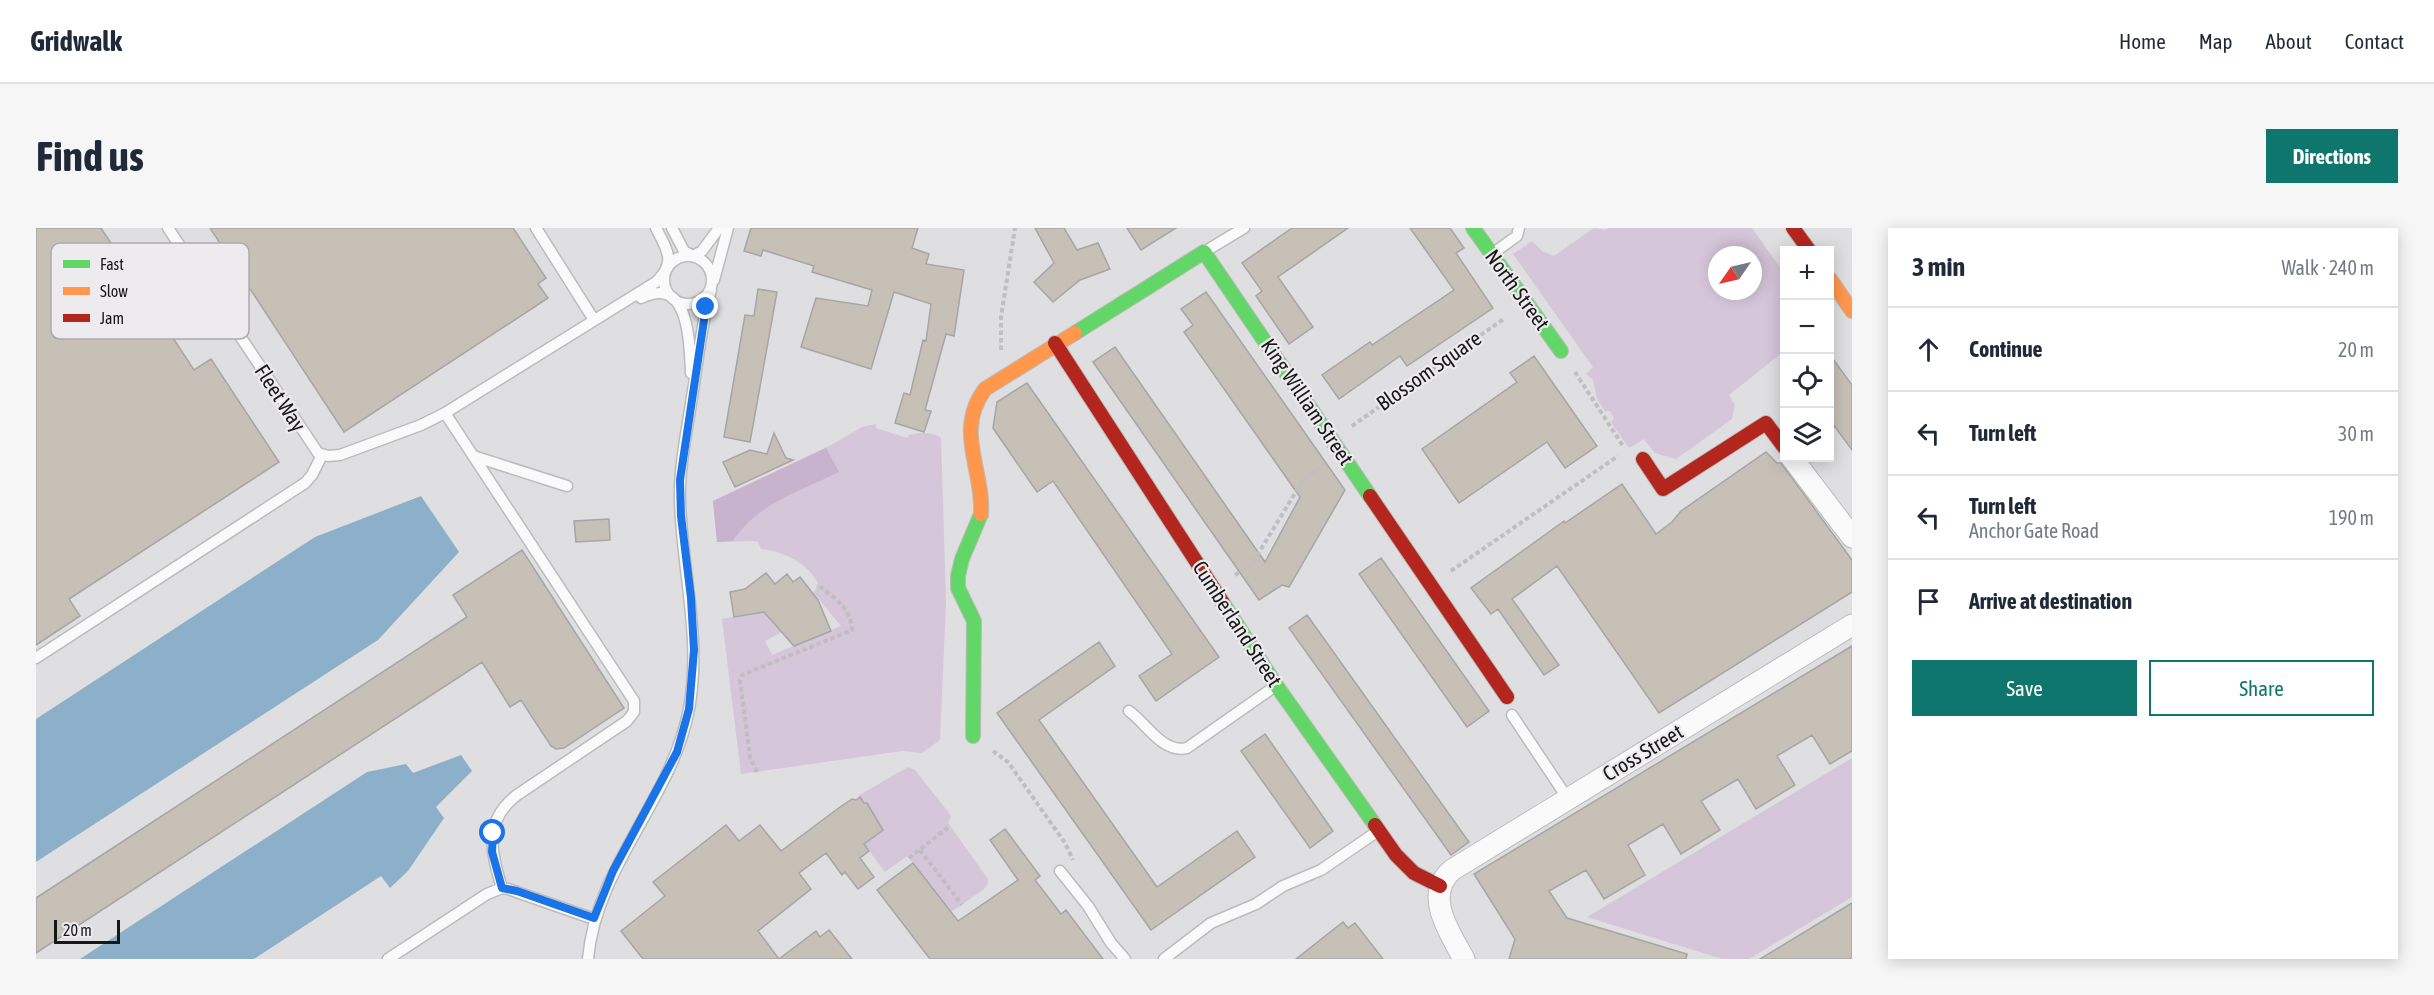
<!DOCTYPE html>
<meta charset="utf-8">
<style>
body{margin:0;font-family:"Asap Condensed",sans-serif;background:#f6f6f7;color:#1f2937}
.controls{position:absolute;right:18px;top:18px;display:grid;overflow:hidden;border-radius:0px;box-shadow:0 3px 15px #0003}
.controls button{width:54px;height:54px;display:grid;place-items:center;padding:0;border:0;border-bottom:2px solid #e0e1e3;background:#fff;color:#1f2937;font:30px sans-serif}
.compass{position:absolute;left:1672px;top:18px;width:54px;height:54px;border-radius:50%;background:#fff;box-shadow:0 3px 15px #0003;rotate:236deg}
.scale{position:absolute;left:18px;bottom:15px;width:66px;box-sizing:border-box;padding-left:6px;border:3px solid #181718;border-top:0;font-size:16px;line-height:21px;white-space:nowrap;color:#181718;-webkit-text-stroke:4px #edebee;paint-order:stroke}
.stop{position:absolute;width:18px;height:18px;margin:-14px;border:4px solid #1a73e8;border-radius:50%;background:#fff}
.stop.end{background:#1a73e8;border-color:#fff;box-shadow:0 2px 6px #0008}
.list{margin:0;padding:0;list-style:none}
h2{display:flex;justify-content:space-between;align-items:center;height:78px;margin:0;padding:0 24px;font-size:26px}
h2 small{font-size:20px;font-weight:400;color:#747a83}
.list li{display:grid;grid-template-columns:39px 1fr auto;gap:18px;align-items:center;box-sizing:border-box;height:84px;padding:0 24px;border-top:2px solid #e0e1e3}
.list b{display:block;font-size:22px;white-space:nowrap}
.list p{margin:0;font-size:20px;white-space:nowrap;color:#747a83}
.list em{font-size:20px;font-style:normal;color:#747a83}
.actions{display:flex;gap:12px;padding:18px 24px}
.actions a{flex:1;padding:14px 0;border:2px solid #0f766e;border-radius:0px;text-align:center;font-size:21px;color:#0f766e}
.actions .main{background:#0f766e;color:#fff}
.icon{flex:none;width:33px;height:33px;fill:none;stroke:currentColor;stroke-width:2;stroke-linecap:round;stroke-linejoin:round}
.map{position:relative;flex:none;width:1816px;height:731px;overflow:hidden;border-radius:0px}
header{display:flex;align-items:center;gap:36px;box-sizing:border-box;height:84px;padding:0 30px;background:#fff;border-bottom:2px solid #e0e1e3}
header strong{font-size:28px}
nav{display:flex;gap:33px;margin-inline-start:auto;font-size:21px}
.intro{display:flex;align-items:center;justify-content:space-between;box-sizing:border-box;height:144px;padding:0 36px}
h1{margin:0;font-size:42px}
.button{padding:15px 27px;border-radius:0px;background:#0f766e;color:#fff;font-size:21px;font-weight:700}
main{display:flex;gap:36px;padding:0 36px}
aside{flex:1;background:#fff;border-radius:0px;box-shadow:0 3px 15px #0003}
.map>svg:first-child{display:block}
</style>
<header>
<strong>Gridwalk</strong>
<nav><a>Home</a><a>Map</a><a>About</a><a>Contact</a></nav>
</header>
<div class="intro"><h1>Find us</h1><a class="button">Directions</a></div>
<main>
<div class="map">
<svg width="1816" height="731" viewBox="0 0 1816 731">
<rect width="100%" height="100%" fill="#dfdee0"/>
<path fill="#d5c6d9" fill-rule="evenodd" d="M1558,0L1570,2L1573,0H1716L1748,45V123L1693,167L1699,177L1696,191L1640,231L1619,225L1608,211L1593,220L1575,194L1578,190L1574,183H1569L1561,171L1557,152L1550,146L1557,139L1477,26L1496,13L1506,23L1518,28ZM1681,27H1717V63H1681Z
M840,196V200L871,210L873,207C885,205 895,203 905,210L910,374L904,512L886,525L866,523L705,546L686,391L730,383L746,404L729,413L736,427L805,398L778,365L782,355C772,335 746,323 725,321L722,314L718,313L681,314L677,273L797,216L826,199Z
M1816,530V669L1713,731H1686L1551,689Z
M872,539L879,542L913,585L915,588L912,595L952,651V655L948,661L915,684L871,628L849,644L828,616L847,602L831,575H828L822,568Z"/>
<path fill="#c7b3cd" d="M790,220L803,244C765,263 720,276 697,313L681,314L677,273Z"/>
<path fill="#8db0ca" d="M385,268L423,324L342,412L0,634V491L279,309Z
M425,527L436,543L400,579L408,590L372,643L354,660L345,648L218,731H44L331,544L370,536L377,545Z"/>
<path fill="#c6c0b7" stroke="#a6a6a6" stroke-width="1.5" d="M0,0H65L158,142L175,131L243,234L33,371L44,388L0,417Z
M174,0H477L510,50L502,56L512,70L308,204Z
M715,0H882L876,20L893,26L890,36L928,42L918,108L910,106L889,182L895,183L888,204L859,195L868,165L874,167L887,112L890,113L895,76L858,64L835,141L765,119L780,70L832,78L836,62L776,44L778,38L727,22L725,28L708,23Z
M999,0H1028L1041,22L1062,15L1074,41L1044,52L1017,74L998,54L1018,35Z
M1091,0H1140L1105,22Z
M1256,0H1312L1242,49L1277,99L1253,116L1220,68L1226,63L1206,35Z
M1374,0H1414L1428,20L1420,25L1457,80L1371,138L1364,128L1303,171L1286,147L1334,114L1336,117L1418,62Z
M722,61L741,64L714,214L688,209L709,87L718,88Z
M1170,64L1309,262L1253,359L1246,357L1223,372L1057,134L1079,119L1229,334L1264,269L1148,104L1157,97L1145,81Z
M1794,127L1816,157V222L1794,192Z
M1498,128L1561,218L1529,240L1511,214L1423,275L1386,221L1481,154L1474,145Z
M991,155L1183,429L1120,473L1103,448L1136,426L1017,253L1001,264L957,200L961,174Z
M738,205L750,230L757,232L699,259L687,234L714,222L731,226Z
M1730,224L1741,235H1745L1816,332V364L1623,485L1521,338L1476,371L1523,437L1508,447L1462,381L1455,386L1435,360L1528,293L1529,295L1586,256L1620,306L1636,294L1645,283Z
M573,291L574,312L540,314L538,293Z
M486,322L588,480L528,520L520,521L515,518L485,472L474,479L446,434L0,725V670L431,389L417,367Z
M1345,330L1453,483L1431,499L1323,346Z
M730,345L739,356L751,346L757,354L764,349L782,372L795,403L758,418L728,384L698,389L694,364L709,361Z
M1271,387L1433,614L1415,627L1253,400Z
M1063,414L1079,438L1003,492L1121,659L1201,603L1219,629L1115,702L961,485Z
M1816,418V523L1794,536L1776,507L1741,528L1759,557L1720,581L1702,551L1665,573L1684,602L1645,626L1627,596L1592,617L1609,647L1568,671L1550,642L1513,663L1531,690L1651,726L1650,731H1473L1479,711L1438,646Z
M1229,506L1297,603L1274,620L1205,523Z
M824,569L828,575H831L847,602L828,616L833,623L824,630L838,649L822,661L809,644L806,647L790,625L763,645L775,661L722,703L743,731H607L585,703L629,668L617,654L690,597L703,613L724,597L745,623L804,579L816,571L820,572Z
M969,601L1004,648L999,652L1025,686L1030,682L1067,731H894L841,662L877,635L922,693L982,652L954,612Z
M1816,675V731H1724Z
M1307,694L1312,700L1319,695L1347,731H1260Z
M793,702L816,731H743L780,703L784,709Z"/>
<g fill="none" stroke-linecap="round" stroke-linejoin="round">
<g stroke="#bcbbbd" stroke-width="13">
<path id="lane" d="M132,0L282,225L292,228L304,227L385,197L409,185
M500,0L558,92
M636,0L648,23L657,28L666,23L683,0
M1168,24L1208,0
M1456,26L1481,8L1483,0
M628 52a24 24 0 1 1 48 0a24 24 0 1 1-48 0Z
M678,52L692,0
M605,70C610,68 617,65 623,65C654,64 654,124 655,145
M437,228L531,258
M0,430L269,255L276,247L286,227
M1093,483C1110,495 1127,526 1151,520L1238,459
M1476,487L1532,571
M1024,643L1052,678L1075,715L1089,731
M466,660C455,624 447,593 481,567L591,493L598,484V473L409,185L620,54C641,34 631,22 620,0
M352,731L451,666L466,660L472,661L558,691
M552,731C560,638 636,571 653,481C666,410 646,343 644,273C643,238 651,203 656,169C662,133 665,97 675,62
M1128,731L1175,695L1220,676L1247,658L1285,642L1342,603"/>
</g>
<g stroke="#bcbbbd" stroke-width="23">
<path id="street" d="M1756,230L1816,309
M1428,731C1414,705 1387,667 1416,642L1816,397"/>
</g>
<g stroke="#bcbbbd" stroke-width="16">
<path id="fast" d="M1437,0L1525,123
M1039,105L1168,24L1334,268
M1187,375L1240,457L1339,597
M937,508L938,393L922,360V348L926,331L945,286"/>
</g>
<g stroke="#bcbbbd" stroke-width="16">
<path id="slow" d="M1794,51L1816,83
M945,286C948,242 918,203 949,161L1039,105"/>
</g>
<g stroke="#bcbbbd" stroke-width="16">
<path id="jam" d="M1757,0L1773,22
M1019,115L1187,375
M1607,231L1627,261L1730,195L1748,219
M1334,268L1471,469
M1339,597L1360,627L1378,645L1404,658"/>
</g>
<path stroke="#bfbec0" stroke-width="4" stroke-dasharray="4.5 3" stroke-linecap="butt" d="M965,122V89L979,0
M1539,144L1587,218
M1316,198L1469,90
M1415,343L1582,228
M1199,347L1216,336L1267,252L1284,240
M957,523L972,534L1029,615L1037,632
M721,544L714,529L704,453L706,447L816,402C817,383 796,366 781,357
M884,622L926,677
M873,630L914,598"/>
<use href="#lane" stroke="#fafafa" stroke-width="10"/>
<use href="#street" stroke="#fafafa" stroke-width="21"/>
<use href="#fast" stroke="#63d668" stroke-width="14"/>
<use href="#slow" stroke="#ff974d" stroke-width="14"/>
<use href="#jam" stroke="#b3261e" stroke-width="14"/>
</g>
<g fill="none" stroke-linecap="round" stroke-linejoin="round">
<path stroke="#1a73e8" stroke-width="8" d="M457,605L456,624L466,660L481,663L558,690L577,643L641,524L653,481L658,422L655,370L645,288L644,252L670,79"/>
</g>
<g text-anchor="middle" stroke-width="4.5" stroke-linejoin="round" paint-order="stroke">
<g font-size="21" fill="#181718" stroke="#edebee">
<text transform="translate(1481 62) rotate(54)" y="7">North Street</text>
<text transform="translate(1393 143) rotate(-35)" y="7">Blossom Square</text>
<text transform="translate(244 170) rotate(57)" y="7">Fleet Way</text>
<text transform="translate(1271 174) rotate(56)" y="7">King William Street</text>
<text transform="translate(1201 396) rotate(57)" y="7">Cumberland Street</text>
<text transform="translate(1607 525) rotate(-31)" y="7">Cross Street</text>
</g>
</g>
<rect x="15" y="15" width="198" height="96" rx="9" fill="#edebee" stroke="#adabae" stroke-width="1.5"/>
<rect x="27" y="32" width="27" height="8" fill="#63d668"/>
<rect x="27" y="59" width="27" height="8" fill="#ff974d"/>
<rect x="27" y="86" width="27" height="8" fill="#b3261e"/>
<g font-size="16" fill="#181718">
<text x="64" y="42">Fast</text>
<text x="64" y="69">Slow</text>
<text x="64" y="96">Jam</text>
</g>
</svg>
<div class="controls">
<button>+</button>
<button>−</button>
<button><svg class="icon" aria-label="locate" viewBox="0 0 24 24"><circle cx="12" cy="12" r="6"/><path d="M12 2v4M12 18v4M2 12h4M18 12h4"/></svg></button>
<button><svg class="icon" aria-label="layers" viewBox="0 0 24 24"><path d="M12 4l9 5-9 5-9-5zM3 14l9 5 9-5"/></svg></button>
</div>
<svg class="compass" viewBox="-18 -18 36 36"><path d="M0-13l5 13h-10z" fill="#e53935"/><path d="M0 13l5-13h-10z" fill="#747a83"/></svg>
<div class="scale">20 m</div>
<div class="stop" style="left:457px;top:605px"></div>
<div class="stop end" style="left:670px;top:79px"></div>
</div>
<aside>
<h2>3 min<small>Walk · 240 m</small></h2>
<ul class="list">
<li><svg class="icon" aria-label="ahead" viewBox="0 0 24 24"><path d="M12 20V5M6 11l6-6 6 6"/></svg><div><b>Continue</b></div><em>20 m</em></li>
<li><svg class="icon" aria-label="left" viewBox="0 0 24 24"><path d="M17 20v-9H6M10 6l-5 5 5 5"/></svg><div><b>Turn left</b></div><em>30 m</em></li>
<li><svg class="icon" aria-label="left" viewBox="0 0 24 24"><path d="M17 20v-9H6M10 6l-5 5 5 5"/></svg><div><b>Turn left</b><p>Anchor Gate Road</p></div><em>190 m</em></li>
<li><svg class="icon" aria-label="arrive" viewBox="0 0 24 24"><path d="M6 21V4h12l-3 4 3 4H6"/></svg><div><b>Arrive at destination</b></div></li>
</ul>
<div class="actions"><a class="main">Save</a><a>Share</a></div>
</aside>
</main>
